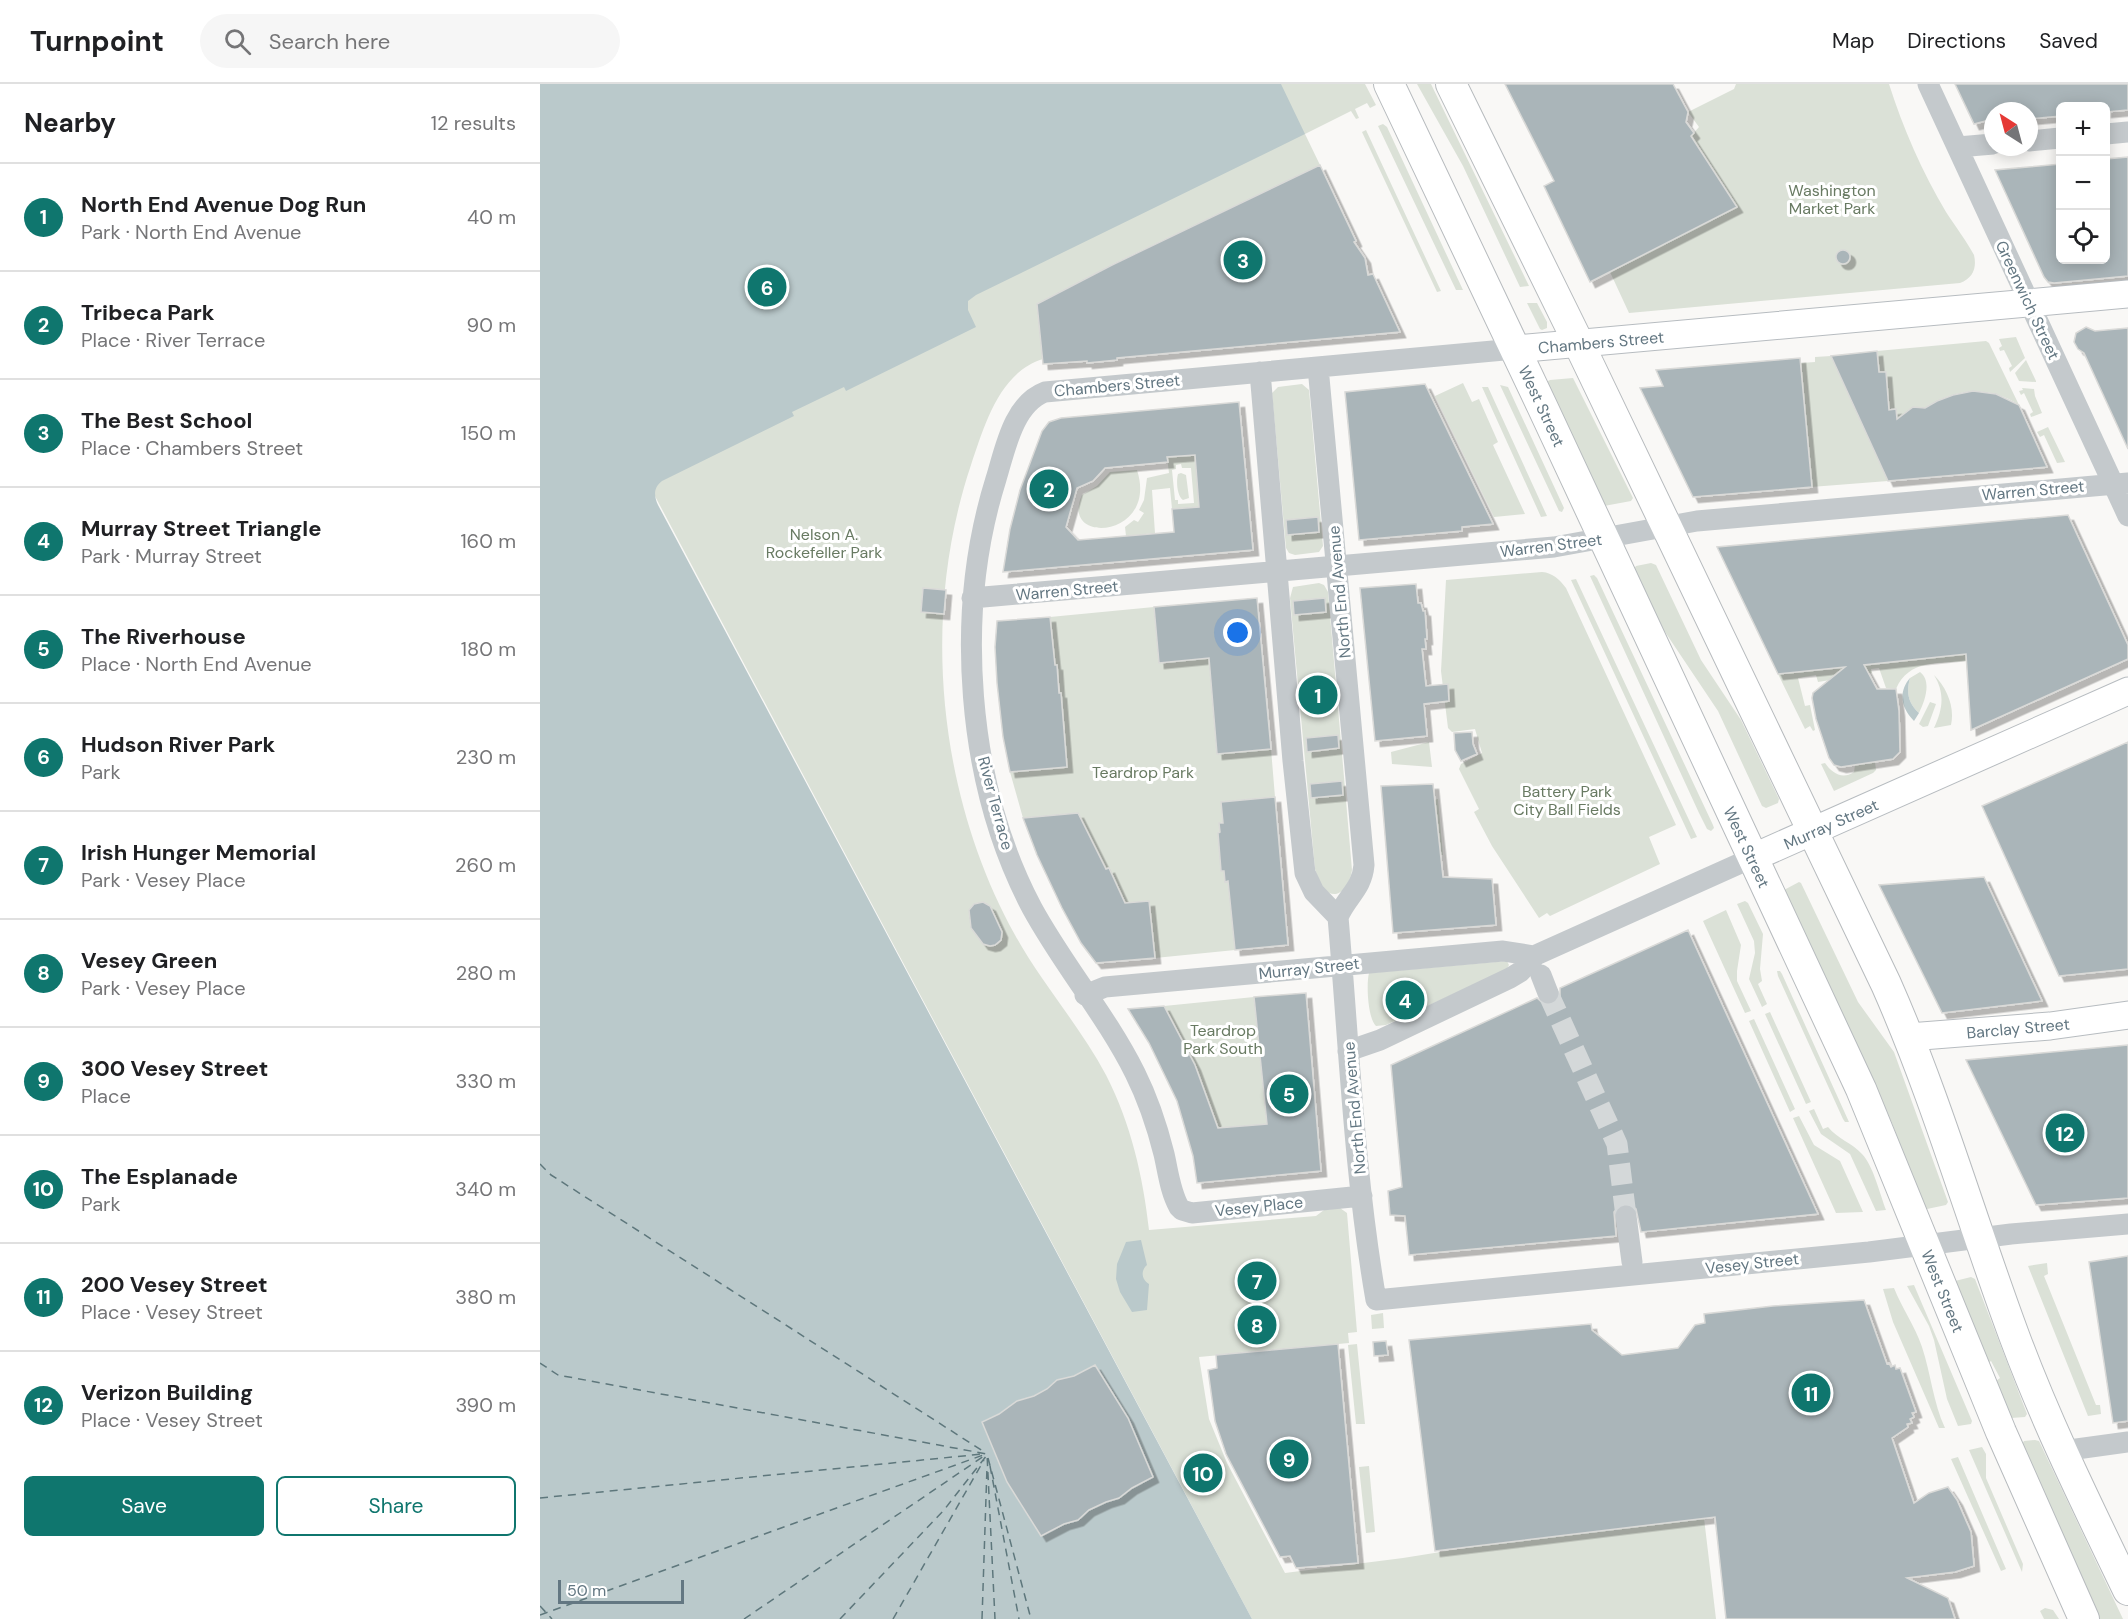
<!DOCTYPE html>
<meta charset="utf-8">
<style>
body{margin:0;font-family:"DM Sans",sans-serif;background:#f6f6f6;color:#202124}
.controls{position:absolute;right:18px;top:18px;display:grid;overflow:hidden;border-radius:9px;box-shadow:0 3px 15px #0003}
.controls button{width:54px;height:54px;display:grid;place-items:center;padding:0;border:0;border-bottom:2px solid #e0e0e0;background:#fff;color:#202124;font:30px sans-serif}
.compass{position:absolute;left:1444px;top:18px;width:54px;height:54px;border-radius:50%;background:#fff;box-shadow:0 3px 15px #0003;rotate:324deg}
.scale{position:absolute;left:18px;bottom:15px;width:126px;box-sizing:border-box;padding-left:6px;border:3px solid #637782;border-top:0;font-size:16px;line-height:21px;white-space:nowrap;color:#637782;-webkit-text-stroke:4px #fff;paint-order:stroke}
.you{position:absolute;left:698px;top:549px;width:21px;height:21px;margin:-15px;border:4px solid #fff;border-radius:50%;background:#1a73e8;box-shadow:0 0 0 9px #1a73e833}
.badge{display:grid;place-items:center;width:39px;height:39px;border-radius:50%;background:#0f766e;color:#fff;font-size:20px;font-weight:700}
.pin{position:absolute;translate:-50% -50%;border:3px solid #fff;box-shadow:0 2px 6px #0006}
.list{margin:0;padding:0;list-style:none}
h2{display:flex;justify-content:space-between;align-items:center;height:78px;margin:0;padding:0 24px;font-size:26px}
h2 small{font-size:20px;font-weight:400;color:#757577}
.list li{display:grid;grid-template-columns:39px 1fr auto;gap:18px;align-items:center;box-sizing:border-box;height:108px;padding:0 24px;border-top:2px solid #e0e0e0}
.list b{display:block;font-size:22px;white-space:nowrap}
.list p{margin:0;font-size:20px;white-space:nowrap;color:#757577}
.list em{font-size:20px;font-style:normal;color:#757577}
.actions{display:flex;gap:12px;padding:18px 24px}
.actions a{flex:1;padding:14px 0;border:2px solid #0f766e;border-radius:9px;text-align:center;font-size:21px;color:#0f766e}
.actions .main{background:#0f766e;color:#fff}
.icon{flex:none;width:33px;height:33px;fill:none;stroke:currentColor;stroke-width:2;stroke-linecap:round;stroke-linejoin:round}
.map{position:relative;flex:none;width:1588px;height:1535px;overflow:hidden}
header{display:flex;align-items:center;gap:36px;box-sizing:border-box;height:84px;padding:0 30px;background:#fff;border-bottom:2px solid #e0e0e0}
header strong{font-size:28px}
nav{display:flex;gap:33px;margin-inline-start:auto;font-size:21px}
.search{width:420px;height:54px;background:#f6f6f6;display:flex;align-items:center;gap:15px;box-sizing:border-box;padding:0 21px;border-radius:33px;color:#757577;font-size:22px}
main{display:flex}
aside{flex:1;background:#fff}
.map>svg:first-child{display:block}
</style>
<header>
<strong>Turnpoint</strong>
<div class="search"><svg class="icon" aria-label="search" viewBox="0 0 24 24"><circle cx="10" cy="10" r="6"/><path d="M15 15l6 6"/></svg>Search here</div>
<nav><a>Map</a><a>Directions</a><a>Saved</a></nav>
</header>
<main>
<aside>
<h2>Nearby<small>12 results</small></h2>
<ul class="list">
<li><span class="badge">1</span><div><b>North End Avenue Dog Run</b><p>Park · North End Avenue</p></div><em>40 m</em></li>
<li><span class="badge">2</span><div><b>Tribeca Park</b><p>Place · River Terrace</p></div><em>90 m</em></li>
<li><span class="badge">3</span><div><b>The Best School</b><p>Place · Chambers Street</p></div><em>150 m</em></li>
<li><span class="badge">4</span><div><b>Murray Street Triangle</b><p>Park · Murray Street</p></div><em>160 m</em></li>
<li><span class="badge">5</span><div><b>The Riverhouse</b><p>Place · North End Avenue</p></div><em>180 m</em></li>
<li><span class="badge">6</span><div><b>Hudson River Park</b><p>Park</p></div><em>230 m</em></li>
<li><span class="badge">7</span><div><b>Irish Hunger Memorial</b><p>Park · Vesey Place</p></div><em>260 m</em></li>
<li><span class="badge">8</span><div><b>Vesey Green</b><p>Park · Vesey Place</p></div><em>280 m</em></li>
<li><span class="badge">9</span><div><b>300 Vesey Street</b><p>Place</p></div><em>330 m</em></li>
<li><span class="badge">10</span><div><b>The Esplanade</b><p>Park</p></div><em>340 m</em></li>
<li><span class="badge">11</span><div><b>200 Vesey Street</b><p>Place · Vesey Street</p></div><em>380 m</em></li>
<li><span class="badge">12</span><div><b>Verizon Building</b><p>Place · Vesey Street</p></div><em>390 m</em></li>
</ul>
<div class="actions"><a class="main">Save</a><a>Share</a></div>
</aside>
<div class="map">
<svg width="1588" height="1535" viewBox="0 0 1588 1535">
<defs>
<filter id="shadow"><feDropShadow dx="5.5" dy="5.5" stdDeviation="0" flood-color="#0004"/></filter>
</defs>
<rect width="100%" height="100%" fill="#f9f8f6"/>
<path fill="#dbe1d7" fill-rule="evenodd" d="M0,0H825L836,21L830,24L827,19L815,25L819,34L816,35L811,27L765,50L780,81L571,181V189L560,187L497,220L503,275C459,288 444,343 431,381C380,533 398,712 475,851C502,900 540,942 566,991C591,1040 603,1092 609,1146L776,1132L784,1126L800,1124L807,1129L817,1248L808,1249L809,1259L659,1273L669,1335L687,1379L745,1489L863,1474L938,1462L1164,1434L1176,1535H712L32,256Z
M877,0H891L989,202L980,203L923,82Z
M1196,0H1349C1363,44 1382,88 1406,128C1415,142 1426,156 1434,171C1437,184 1433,194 1420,199L1089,229L1070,188L1197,123L1151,52L1159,43L1148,28L1194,5Z
M843,40L847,43L923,206H916L838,42Z
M826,46L901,207L897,208L822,48Z
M987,219H997L1007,238V244L1002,246L1000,245Z
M1476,253L1485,274L1470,288L1469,284L1472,282L1464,266L1460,267L1459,264L1462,262L1459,255Z
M1446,257L1449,259L1479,321C1448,300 1411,305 1383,326L1378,323H1373L1357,340L1356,325L1349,326L1346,288H1339L1337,267Z
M1291,272L1348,397L1271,403L1261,279L1275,278V273Z
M1486,276L1496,297V298L1479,297L1475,289Z
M1033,294L1093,414L1091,417L1064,422L1006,298L1010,296Z
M923,299L932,318L939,315L958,358L953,361L985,430L954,433L895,312Z
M762,300L769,306L783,462L779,468L755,471L749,469L746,464L732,309L738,303Z
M960,301L968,303L1024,424L1022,428L1019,427Z
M942,303H948L1007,432L1001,433Z
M1482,304L1494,305L1495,312L1502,329L1491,333L1490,330L1493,328L1484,309L1481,311L1479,307L1483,306Z
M1508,343L1525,378L1517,379L1504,351L1500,353L1497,348Z
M655,371L659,423L632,425L630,404L612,406L615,449L586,452L585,443L594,436L598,438L604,429L599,426L604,416L607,394L629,389L627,373ZM641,380L642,384H651L654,419L638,420V416H635L632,386L636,385V381Z
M597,386C619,454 519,462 542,411L557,402L570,388Z
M641,389L646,391L649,414L643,416C637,412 636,397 638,390Z
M1111,479L1116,481L1161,576L1201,636L1239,715L1238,719L1226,724L1222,722L1178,627L1117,536L1094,485L1096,482Z
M1002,488C1013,489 1019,495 1026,504L1136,741L1109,753L1120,780L1010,832L1007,829L999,834L952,762L934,728L939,725L919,685L921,680L942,669L935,645L912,648L908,644L901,587L906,496Z
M1054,491L1057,494L1173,741L1174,744L1171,747L1167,745L1159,729L1050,492Z
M1036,495L1157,753L1151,755L1031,496Z
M779,499L784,501L788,508L812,786C810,801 798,820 783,804C779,799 777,791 775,785L750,514L753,503Z
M614,523L619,579L669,574L677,670L731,665L735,713L680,739V748L678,749L681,787H684L685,798L688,797L695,866L615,874L609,817L582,820L538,729L483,734L470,688L527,683L523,647L525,646L517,582L515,581L510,533Z
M1426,570V577C1398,580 1369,575 1356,605L1346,604L1339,584L1331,585L1332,589L1278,598L1276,591L1258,594L1265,622L1270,621L1275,646L1273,647L1270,642L1265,645L1238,590Z
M1380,588C1392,597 1385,617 1379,629C1368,619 1366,608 1370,594Z
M1394,591C1407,604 1415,623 1411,641L1394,644C1403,625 1405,609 1394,591Z
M1390,618L1396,620L1388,642L1383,643L1379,640Z
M889,658L892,683L852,680L851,668Z
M1335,678L1336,686L1333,689L1294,707L1281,680L1285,679C1292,689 1302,696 1314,688L1315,681Z
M898,715L903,771H900L894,716Z
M1259,798L1261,799L1318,918L1354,968L1408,1118L1406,1121L1387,1125L1383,1123L1352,1039L1244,806Z
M1205,817L1208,819L1223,850L1220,885L1222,897L1218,900L1227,920L1222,923L1209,895L1215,869L1214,857L1197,820Z
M1186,826L1201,861L1197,887V897L1211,927L1205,929L1163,837Z
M967,877L969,881L966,886L846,941L836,942C828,935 826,900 829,889Z
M1237,887H1240L1242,890L1309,1038H1305L1303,1035L1238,892Z
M714,913L727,1040L678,1044L655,981L624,922Z
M1230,928L1271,1018L1266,1020L1225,930Z
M1214,935L1255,1025L1250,1028L1209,937Z
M1274,1025L1283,1045L1288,1043C1298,1055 1312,1059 1322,1070C1333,1081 1340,1110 1346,1126L1336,1127L1310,1070L1281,1050L1269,1027Z
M1259,1032L1274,1061L1300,1077L1323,1128L1296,1129L1253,1034Z
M1507,1179L1508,1190L1504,1192L1556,1321H1560L1561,1330L1548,1332L1488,1182Z
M1431,1193L1435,1195L1487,1330L1485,1333L1471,1334L1456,1297L1460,1294L1451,1277L1448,1279L1415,1197Z
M1374,1201L1432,1337L1431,1340L1418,1342L1407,1315L1394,1256L1389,1242L1367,1202Z
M1354,1204C1362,1224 1375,1242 1382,1263C1391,1290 1393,1318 1405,1344H1399L1353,1238L1343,1205Z
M843,1229L844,1244L832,1245L831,1231Z
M817,1260L825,1340H816L808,1261Z
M1495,1356L1499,1357L1583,1535H1559L1482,1360L1484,1357Z
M1442,1363L1446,1370V1394L1483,1480L1482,1488L1429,1366Z
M1418,1373L1466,1485L1461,1487L1411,1375Z
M829,1382L835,1448L826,1449L819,1383Z
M1505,1524L1513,1526L1519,1535H1504L1500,1527Z"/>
<path fill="#bac9cb" d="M0,0H741L765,50L436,211L428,217V226L436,243L306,307L304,303L252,328L254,332L122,397C113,404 114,412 118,421L712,1535H0Z
M1370,594C1366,608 1368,619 1379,629L1374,637C1361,624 1358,608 1370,594Z
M601,1156L607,1181C600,1187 602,1196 609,1200L607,1226L592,1228L580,1208L576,1195L577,1180L586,1158Z"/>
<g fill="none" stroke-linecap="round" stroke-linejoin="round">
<path stroke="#5e777c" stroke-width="1.5" stroke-dasharray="8 6" stroke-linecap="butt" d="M0,1080L11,1091L446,1369
M0,1279L18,1291L447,1370L455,1535
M448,1374L491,1535
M450,1382L479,1535
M0,1414L443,1370
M0,1522L12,1535
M0,1531L446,1370
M204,1535L444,1372
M300,1535L404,1426L447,1371
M353,1535L444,1376
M442,1535L447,1383"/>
</g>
<path fill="#aab5b9" stroke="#dadad8" stroke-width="1.5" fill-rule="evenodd" filter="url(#shadow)" d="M965,0H1133L1148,28L1146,38L1154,49L1151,52L1197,123L1050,198L1004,102L1014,97Z
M1415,0H1588V26L1566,28V22H1521V32L1489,35V27H1453V35L1434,40Z
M1588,73V192L1514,199L1508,198L1504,193L1455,86L1521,80V176H1566V75Z
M780,81L816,157L814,158L825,174L828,191L833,190L860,248L577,274V276L547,279V277L503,280L497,220L572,181Z
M1296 173a7 7 0 1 1 14 0a7 7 0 1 1-14 0Z
M1546,243L1555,247L1588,244V365L1544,269L1538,265L1534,258L1536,249Z
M1337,267L1339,288H1346L1349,326L1356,325L1357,335L1373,323L1385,324L1397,317L1413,311L1433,307L1456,310L1479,321L1507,383L1348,397L1291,272Z
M1260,274L1272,403L1153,413L1100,304L1123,302L1116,286Z
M885,300L953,440L922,443V447L819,456L805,308Z
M699,318L713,466L463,488L470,445L480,406L502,347L509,338L521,334ZM655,371L659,423L632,425L634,448L538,456L526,443L537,404L553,397L565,384L628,378L627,373Z
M1528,431L1588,561V575L1431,646L1426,570L1324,581L1337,605H1356L1359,627L1360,668L1353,675L1301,683L1294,681L1289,674L1276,635L1272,614L1273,609L1305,583L1238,590L1177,463Z
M778,433L779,448L747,451L746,436Z
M876,500L878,519H881L883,527H885L887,555H885L886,565H882L886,602L908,600L909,617L884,620L887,652L835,657L820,504Z
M383,504L406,506L404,530L381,528Z
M717,514L731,665L677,670L669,574L619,579L614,523Z
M785,514L786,528L754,531L753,517Z
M510,533L515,581H517L519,609H521L527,683L470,688L463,653L457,599L455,563L457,537Z
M932,648L933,660L937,670L921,677L915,666L914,649Z
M798,651L799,664L767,668L766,654Z
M1588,658V885L1519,892L1442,722Z
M802,697L803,711L771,714L770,700Z
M893,700L903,793L952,795L956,841L853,849L841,702Z
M735,713L748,861L695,866L688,797L685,798L684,787H681L678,749L680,748L679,739H683L681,718Z
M538,729L566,785L569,784L585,819L609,817L615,874L556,879L541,859L522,824L497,771L483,734Z
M1444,793L1502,917L1402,929L1339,801Z
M443,818L450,822L462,848L461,856L455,861L450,862L443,860L431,844L429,826L434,820Z
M1148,846L1278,1130L1101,1148L1096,1125L1091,1121L1085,1119L1079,1122L1074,1128L1076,1152L869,1171L865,1132L850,1131L848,1107L862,1103L851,981L997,914L1005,921H1013L1020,912V904Z
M766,909L781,1087L657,1099L653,1072L637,1017L609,959L588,925L624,922L655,981L678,1044L727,1040L714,913Z
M1588,961V1114L1496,1121L1426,976Z
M1588,1172V1337L1573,1339L1549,1178Z
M1324,1216L1347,1280L1349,1279L1351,1283L1355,1281L1356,1285L1360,1284L1376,1328L1372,1329L1374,1333L1370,1335L1372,1339L1367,1340L1368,1343L1352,1354L1374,1419L1389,1409L1408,1403L1417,1416L1431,1448L1434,1482L1415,1488L1367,1494L1408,1514L1415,1535H1186L1175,1433L895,1467L869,1256L1051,1240L1052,1246L1082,1271L1138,1264L1155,1241L1165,1239L1164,1230L1233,1222Z
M846,1257L848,1271L834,1272L833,1258Z
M798,1260L818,1479L756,1484L750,1472L740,1473L686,1370L675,1337L668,1286L677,1284L676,1271Z
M555,1281L588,1334L613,1393L592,1404L579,1414L566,1418L549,1426L538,1436L524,1440L501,1452L467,1398L442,1338L459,1330L477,1317L494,1312L507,1305L517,1296L534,1292Z"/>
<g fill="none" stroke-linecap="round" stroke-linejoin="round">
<path stroke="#d4d8d9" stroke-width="21" stroke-dasharray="21 10" stroke-linecap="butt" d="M1008,909L1077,1060L1086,1132"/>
<g stroke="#b7bcc0" stroke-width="29">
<path id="major" d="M975,265L1588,210
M1212,774L1588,607
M1369,953L1510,942L1588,931"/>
</g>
<g stroke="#b7bbbe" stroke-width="32">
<path id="highway" d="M849,0L1002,322L1321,1005L1461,1348L1544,1535
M911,0L1039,260L1346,900C1397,1015 1431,1136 1475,1254C1507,1340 1548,1423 1588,1506"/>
</g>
<path stroke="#c4c9cc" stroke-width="21" d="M1388,0L1588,432
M1566,50L1588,48
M1489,57L1520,54
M1418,63L1453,60
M778,283L824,781C822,805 807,812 798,833C809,960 814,1089 836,1216L1329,1168L1471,1150L1588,1140
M720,288L753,677L765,789L774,808L798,833
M432,514L1014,463L1157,437L1588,399
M1001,891L1008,909
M545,911L565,903L963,867L994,872
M808,967L840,956L970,894L980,888L996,871L1212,774
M822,1112L652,1129L642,1126L639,1123C630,1107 628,1087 624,1070C617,1042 608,1015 595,989C566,931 523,881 492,824C426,699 414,529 456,395C465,366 473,320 505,308L975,265
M1086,1132L1092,1178
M1522,1367L1588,1358"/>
<use href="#major" stroke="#fff" stroke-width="27"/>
<use href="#highway" stroke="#fff" stroke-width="30"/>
</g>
<g text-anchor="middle" stroke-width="6" stroke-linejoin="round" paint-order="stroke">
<g font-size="16" fill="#687a62" stroke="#fff">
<text x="1292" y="112">Washington<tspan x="1292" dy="18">Market Park</tspan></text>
<text x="284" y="456">Nelson A.<tspan x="284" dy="18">Rockefeller Park</tspan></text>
<text x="603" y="694">Teardrop Park</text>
<text x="1027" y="713">Battery Park<tspan x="1027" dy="18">City Ball Fields</tspan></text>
<text x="683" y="952">Teardrop<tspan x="683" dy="18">Park South</tspan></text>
</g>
<g font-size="16" fill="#637782" stroke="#fff">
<text transform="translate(1488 216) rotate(65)" y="6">Greenwich Street</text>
<text transform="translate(1061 258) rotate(-5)" y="6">Chambers Street</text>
<text transform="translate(577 301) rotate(-5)" y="6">Chambers Street</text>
<text transform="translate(1002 322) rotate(65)" y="6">West Street</text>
<text transform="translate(1493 406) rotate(-5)" y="6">Warren Street</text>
<text transform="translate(1011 461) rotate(-7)" y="6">Warren Street</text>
<text transform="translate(527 506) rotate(-5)" y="6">Warren Street</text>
<text transform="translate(799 508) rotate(-95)" y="6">North End Avenue</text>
<text transform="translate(456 719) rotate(75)" y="6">River Terrace</text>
<text transform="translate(1291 740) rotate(-24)" y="6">Murray Street</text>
<text transform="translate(1207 763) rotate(65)" y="6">West Street</text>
<text transform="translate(769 884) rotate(-6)" y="6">Murray Street</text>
<text transform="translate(1478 944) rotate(-5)" y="6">Barclay Street</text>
<text transform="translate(814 1024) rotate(-95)" y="6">North End Avenue</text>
<text transform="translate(719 1122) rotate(-6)" y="6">Vesey Place</text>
<text transform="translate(1212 1179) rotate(-6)" y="6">Vesey Street</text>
<text transform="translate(1403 1207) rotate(68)" y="6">West Street</text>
</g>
</g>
</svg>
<div class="controls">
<button>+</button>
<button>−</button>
<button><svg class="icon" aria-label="locate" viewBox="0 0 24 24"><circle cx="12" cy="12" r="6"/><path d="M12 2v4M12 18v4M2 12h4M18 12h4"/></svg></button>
</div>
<svg class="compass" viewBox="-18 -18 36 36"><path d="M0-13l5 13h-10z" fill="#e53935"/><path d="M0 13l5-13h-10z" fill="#757577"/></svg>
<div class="scale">50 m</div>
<div class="you"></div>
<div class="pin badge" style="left:778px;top:611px">1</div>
<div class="pin badge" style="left:509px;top:405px">2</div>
<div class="pin badge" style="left:703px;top:176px">3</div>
<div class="pin badge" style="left:865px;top:916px">4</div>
<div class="pin badge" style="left:749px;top:1010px">5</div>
<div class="pin badge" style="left:227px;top:203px">6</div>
<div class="pin badge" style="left:717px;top:1197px">7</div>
<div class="pin badge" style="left:717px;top:1241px">8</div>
<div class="pin badge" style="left:749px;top:1375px">9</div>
<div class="pin badge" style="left:663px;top:1389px">10</div>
<div class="pin badge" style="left:1271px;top:1309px">11</div>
<div class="pin badge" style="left:1525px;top:1049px">12</div>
</div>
</main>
